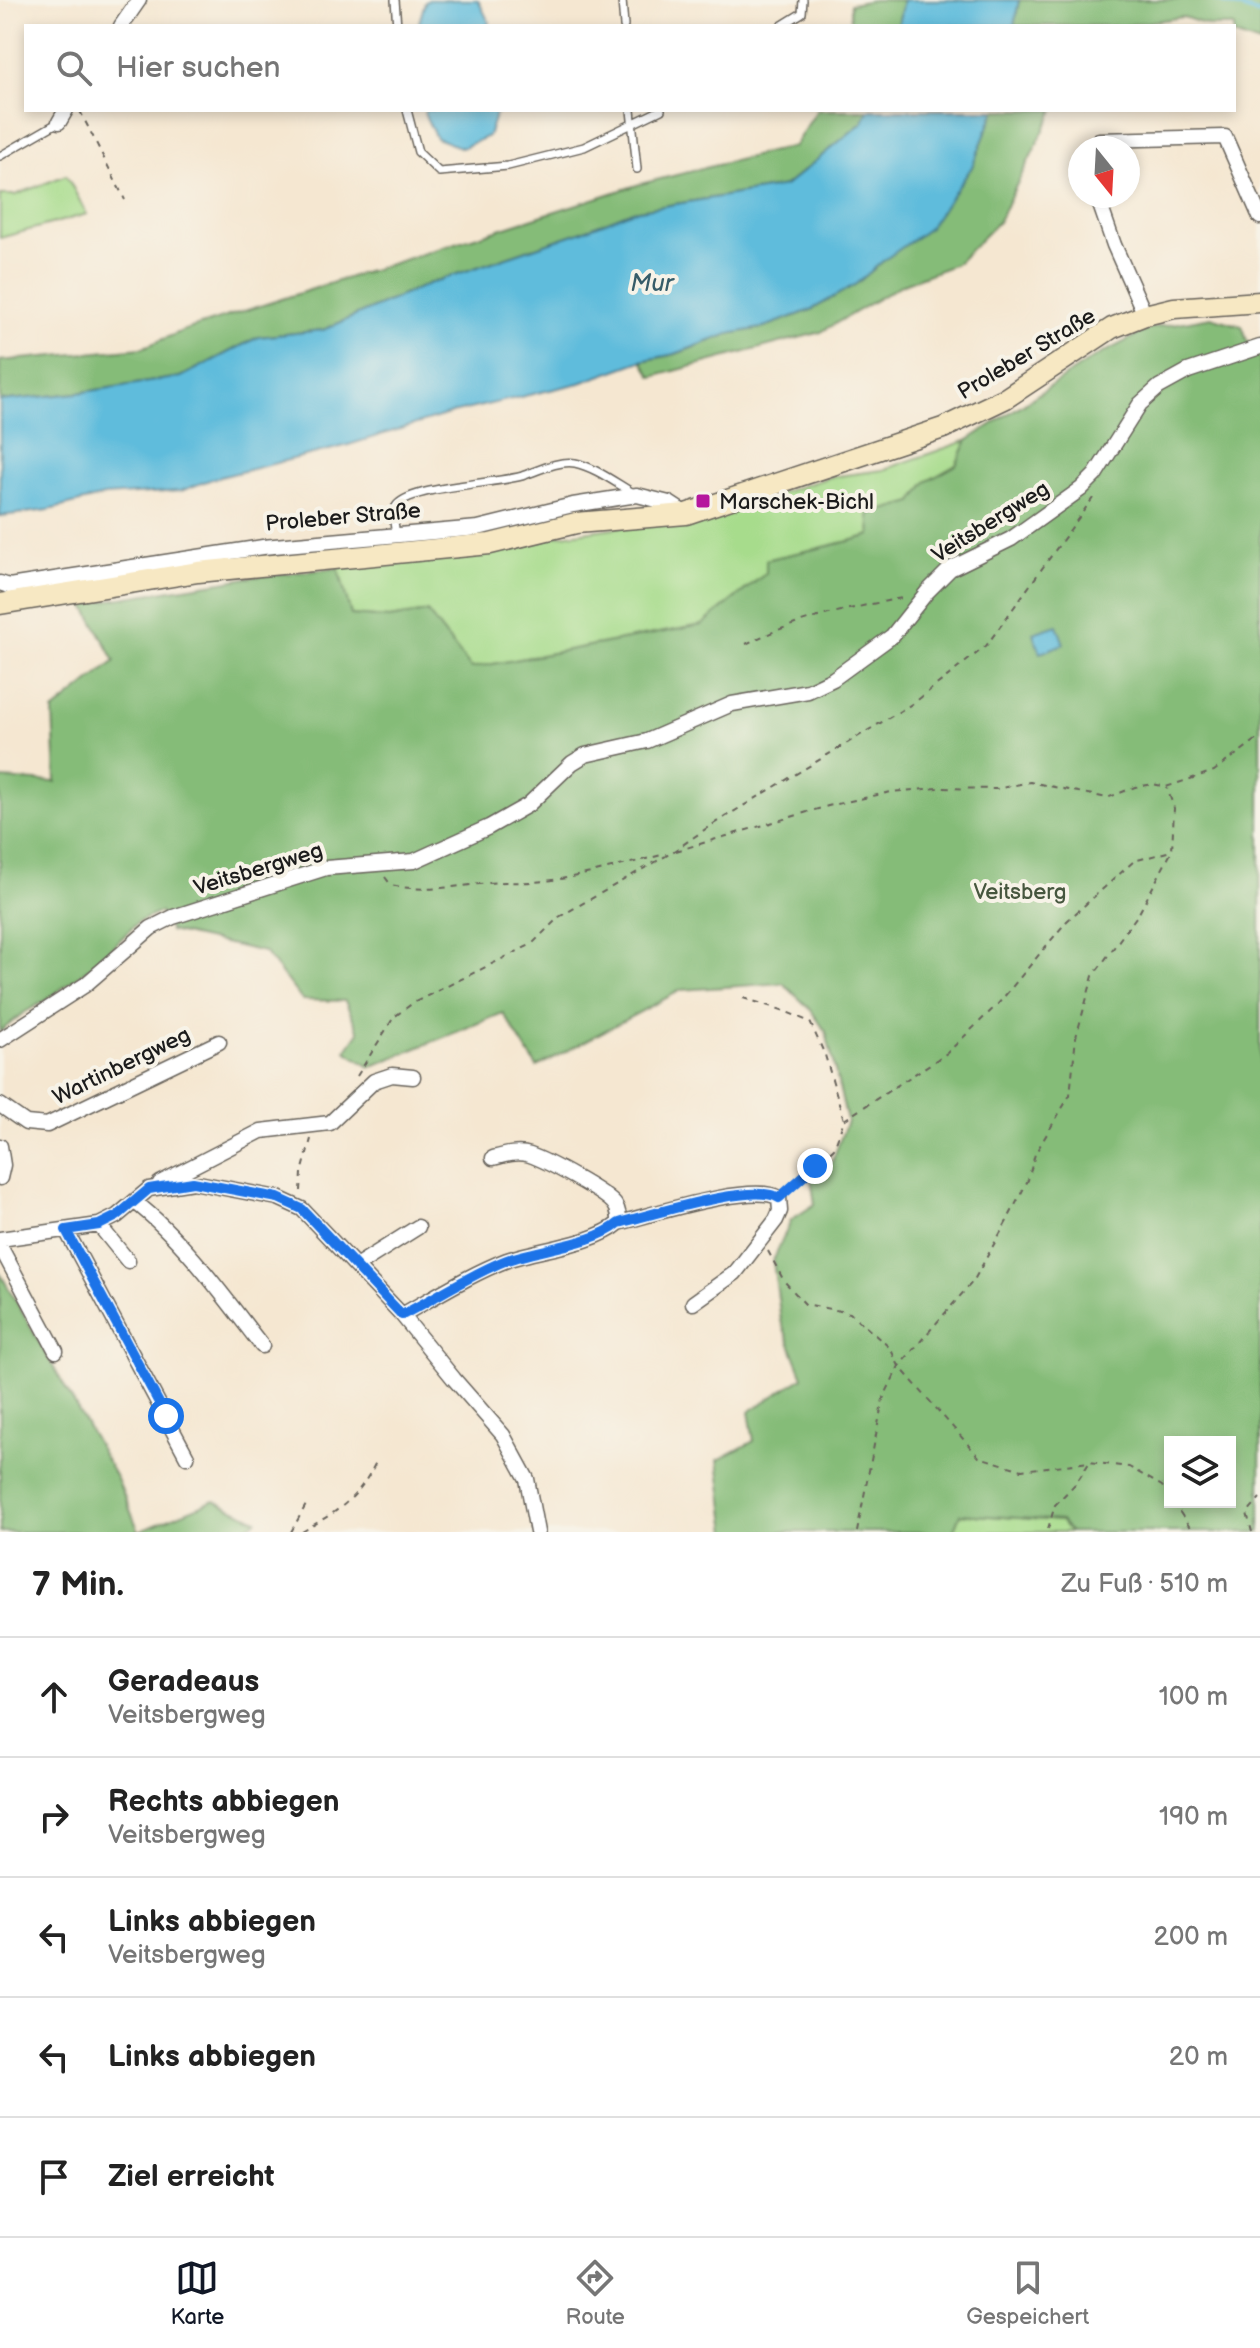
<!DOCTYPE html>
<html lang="de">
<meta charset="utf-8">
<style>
body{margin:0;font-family:"Balsamiq Sans",sans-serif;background:#f2f2f2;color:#222}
.controls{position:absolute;right:24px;bottom:24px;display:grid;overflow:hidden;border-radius:0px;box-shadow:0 4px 12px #0003}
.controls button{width:72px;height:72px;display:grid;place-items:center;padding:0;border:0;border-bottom:2px solid #e0e0e0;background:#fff;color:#222;font:40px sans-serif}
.compass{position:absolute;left:1068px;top:136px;width:72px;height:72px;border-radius:50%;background:#fff;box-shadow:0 4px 12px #0003;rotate:162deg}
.stop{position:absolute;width:24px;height:24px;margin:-18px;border:6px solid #1a73e8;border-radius:50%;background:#fff}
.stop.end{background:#1a73e8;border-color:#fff;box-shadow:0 2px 8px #0008}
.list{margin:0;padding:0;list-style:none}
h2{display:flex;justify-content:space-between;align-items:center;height:104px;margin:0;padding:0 32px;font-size:34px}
h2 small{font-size:26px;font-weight:400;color:#767676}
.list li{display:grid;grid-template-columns:52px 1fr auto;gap:24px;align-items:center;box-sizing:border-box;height:120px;padding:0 32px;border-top:2px solid #e0e0e0}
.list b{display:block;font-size:30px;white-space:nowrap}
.list p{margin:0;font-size:26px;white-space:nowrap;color:#767676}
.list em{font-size:26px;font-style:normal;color:#767676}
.icon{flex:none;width:44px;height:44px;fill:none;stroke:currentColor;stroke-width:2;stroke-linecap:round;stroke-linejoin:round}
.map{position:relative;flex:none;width:1260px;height:1532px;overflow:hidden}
.search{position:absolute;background:#fff;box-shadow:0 4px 12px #0003;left:24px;right:24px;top:24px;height:88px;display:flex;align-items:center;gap:20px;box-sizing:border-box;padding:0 28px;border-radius:0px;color:#767676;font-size:30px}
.sheet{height:704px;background:#fff}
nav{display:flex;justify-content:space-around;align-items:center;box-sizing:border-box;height:112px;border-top:2px solid #e0e0e0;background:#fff;font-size:22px;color:#767676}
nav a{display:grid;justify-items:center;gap:4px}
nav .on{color:#111827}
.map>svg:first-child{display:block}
</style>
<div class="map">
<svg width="1260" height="1532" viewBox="0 0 1260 1532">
<rect width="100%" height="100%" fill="#f7f3e8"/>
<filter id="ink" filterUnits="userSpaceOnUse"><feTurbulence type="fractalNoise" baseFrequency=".0125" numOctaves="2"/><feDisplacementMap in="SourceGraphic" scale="16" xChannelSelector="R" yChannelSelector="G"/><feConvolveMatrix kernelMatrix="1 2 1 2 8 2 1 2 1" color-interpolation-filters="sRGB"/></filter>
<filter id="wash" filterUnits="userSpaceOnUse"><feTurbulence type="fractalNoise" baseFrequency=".006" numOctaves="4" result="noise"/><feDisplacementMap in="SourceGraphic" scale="32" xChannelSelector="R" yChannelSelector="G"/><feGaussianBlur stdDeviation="1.8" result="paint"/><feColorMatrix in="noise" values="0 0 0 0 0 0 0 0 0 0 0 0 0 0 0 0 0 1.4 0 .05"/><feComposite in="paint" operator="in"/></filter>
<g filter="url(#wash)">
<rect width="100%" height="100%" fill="#f5e7d1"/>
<path fill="#a7dc8c" stroke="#627c54" stroke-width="2" d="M66,175L87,214L0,238V195H16Z
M968,440L956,465L926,482L913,502L870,514L871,535C836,546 802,551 766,560V573L702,625L471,668L427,612L389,618L351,615L338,566L728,512L736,509V507L830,477L883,470Z
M960,1514L1062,1521L1070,1532H953Z"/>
<path fill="#85bc78" stroke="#506c4a" stroke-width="2" fill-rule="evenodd" d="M873,0H903L898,26H850V4Z
M1019,0H1260V44L1234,35V26H1210L1183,17L1123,26H1014Z
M817,110H868L863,122L785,186L633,211L580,232L428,284L323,330L258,337L181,377L77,393L0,401V361L142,348L185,330L640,184L794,146Z
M995,110H1054L998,222L956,264L903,284L821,332L652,377L642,361L676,354L729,334L762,328L811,310L856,284L883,261L972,167Z
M1211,317L1242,326L1247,341L1260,345V1532H1070L1061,1521L960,1514L953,1532H727L718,1460L754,1441L749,1412L803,1377L781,1321L773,1261L791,1220L815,1204L811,1178L832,1162L847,1121L826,1032L810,1009L783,983L681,990L537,1067L503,1013L370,1067L346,1051L359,1032L345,1001L302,1000L264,952L170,931L160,912L138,922L100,960L48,999L22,1014L0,1032V779L56,782L53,711L115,661L84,604L253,577L338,568L351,615L389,618L427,612L471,668L702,625L766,573V560C802,551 835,546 871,535L869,514L913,502L926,482L956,465L968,440L1095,357L1151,328ZM1170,1442H1230V1502H1170Z
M0,1273L117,1479L139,1531L214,1500L257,1520L241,1532H0Z"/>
<path fill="#5ebcdc" stroke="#3d6c7c" stroke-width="2" d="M429,0H478L489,22L488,26H418L425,2Z
M903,0H1019L1014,26H898Z
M426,110H497L488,136L462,148L436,138L424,113Z
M868,110H995L972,167L928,229L883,261L856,284L811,310L762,328L729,334L675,354L641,361L580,383L452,413L345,446L212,479L181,491L104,496L49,510L0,516V401L77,393L181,377L258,337L323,330L428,284L580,232L633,211L785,186L863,122Z
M1057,625L1064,644L1040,653L1033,633Z"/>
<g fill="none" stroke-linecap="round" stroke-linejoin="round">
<path stroke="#5ebcdc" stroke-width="4" d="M1216,0L1260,14"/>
</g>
</g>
<g filter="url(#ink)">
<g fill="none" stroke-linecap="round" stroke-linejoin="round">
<g stroke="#68635b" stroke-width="10">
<path id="service" d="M395,0L397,26
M622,0L624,26
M781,26L802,13L803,0
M407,110L418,152L439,172L508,166L584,147L661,110
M631,110L637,169
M0,156L59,122
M396,535C395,527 391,512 397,505C413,486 494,484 522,476C537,471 559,460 575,463C595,467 617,484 635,494"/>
</g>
<g stroke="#68635b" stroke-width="17">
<path id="minor" d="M121,26L139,0
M59,122L66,110
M1099,148V140L1225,137L1260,217
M1097,196L1114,245L1145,315
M0,583L9,586L263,547L478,528L573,505L637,495L669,503L686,514
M0,1040L85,985L151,928L173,917L326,868L414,861L489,827L528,805L572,763L585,755L647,741L732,704L808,691L833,679L892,636L927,592L950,569L1011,539L1081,489L1095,475L1140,404L1159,387L1188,371L1260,347
M0,1105L26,1123L47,1125L219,1042
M0,1146L3,1165L0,1178
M493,1158C504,1155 518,1151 530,1155C545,1160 607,1193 615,1205C619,1211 619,1216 619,1223
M160,1183L261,1131L330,1123L374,1081L392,1075L413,1077
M135,1202C183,1239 225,1298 262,1346
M99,1225L128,1261
M66,1230L187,1457
M0,1239L99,1225L117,1216L149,1189L193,1182L278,1198L302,1209L402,1315L454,1379L503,1435L527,1479L537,1532
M0,1246L56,1351
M356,1266L418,1227
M402,1315C436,1296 471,1274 507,1260C539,1249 595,1244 619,1223C651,1215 754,1182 779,1198L780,1211L776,1220L735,1273L693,1303"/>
</g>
<g stroke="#68635b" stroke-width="23">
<path id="secondary" d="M0,604L198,572L490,544L576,523L686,514L943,428L1006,398L1112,328L1145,315L1174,308L1260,302"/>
</g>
<path stroke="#68635b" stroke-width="2" stroke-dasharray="6 6" stroke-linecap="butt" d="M80,111L125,200
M746,644C794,620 850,608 902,598
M676,851L828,806L891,792L939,788L996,789L1030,782L1107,798L1135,787L1153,784L1166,787L1214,771L1260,737
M385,877L391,885C426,893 455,886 489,883C504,881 518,883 532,882C574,880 625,864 666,854
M743,998L782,1010L810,1022L825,1055L844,1120L834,1148L789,1189
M357,1076L394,1017L413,1003L532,944L559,917L671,853L710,826L915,702L986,646L1093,498
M844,1120L947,1053L998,1004L1067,921L1134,861L1171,851
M301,1191L302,1173L311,1139
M768,1251L784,1281L805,1304L850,1313L890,1348L899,1366L979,1457L1022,1470L1090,1462L1129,1467L1162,1486L1170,1498
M1173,1502L1193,1532
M1048,1529L1055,1505L1077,1482L1089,1463
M291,1532L307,1503
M302,1532C338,1510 356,1502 376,1462
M857,1532L883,1399L899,1366L974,1280L1007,1221L1028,1180L1035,1154L1070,1095L1076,1037L1093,976L1139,913L1172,851L1174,808L1167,788
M1252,1532L1247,1513L1260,1498"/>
<use href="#service" stroke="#fff" stroke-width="7"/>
<use href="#minor" stroke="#fff" stroke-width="14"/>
<use href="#secondary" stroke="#f7e8c3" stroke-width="20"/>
</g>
</g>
<g fill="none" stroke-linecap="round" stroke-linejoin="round" filter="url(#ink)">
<path stroke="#1a73e8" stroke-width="10" d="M166,1416L66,1230L99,1225L117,1216L149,1189L193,1182L278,1198L302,1209L402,1315C437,1297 471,1274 507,1260C539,1249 595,1244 619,1223C651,1215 754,1182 779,1198L815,1166"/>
</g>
<rect fill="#b5179e" stroke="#f7f3e8" stroke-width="3" x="695" y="493" width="16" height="16" rx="4"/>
<g text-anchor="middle" stroke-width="8" stroke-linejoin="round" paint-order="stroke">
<g font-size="22" fill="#1c1c1c" stroke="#f7f3e8">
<text transform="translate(1026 353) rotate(-31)" y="8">Proleber Straße</text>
<text transform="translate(343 516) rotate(-5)" y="8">Proleber Straße</text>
<text transform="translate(990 521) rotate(-32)" y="8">Veitsbergweg</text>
<text transform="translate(258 868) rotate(-17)" y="8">Veitsbergweg</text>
<text transform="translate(121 1065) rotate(-26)" y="8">Wartinbergweg</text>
</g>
<g font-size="22" fill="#1c1c1c" stroke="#f7f3e8" text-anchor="start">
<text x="719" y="509">Marschek-Bichl</text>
</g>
<g font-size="22" fill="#46563e" stroke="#f7f3e8">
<text x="1020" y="899">Veitsberg</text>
</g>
<g font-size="24" font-style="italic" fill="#365c69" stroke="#f7f3e8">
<text x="652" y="291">Mur</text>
</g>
</g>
</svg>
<div class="controls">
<button><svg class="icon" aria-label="layers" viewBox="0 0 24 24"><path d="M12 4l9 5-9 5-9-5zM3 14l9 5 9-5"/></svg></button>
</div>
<svg class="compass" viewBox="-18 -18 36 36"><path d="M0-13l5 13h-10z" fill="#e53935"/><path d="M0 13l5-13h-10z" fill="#767676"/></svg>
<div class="stop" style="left:166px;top:1416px"></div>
<div class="stop end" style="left:815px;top:1166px"></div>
<div class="search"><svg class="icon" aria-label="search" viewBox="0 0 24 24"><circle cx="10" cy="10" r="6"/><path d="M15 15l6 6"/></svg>Hier suchen</div>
</div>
<section class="sheet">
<h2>7 Min.<small>Zu Fuß · 510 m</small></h2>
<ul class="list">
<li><svg class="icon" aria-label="ahead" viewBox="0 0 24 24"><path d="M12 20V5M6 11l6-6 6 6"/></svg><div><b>Geradeaus</b><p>Veitsbergweg</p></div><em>100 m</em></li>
<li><svg class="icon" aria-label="right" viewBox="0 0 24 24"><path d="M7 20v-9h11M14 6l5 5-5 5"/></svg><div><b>Rechts abbiegen</b><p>Veitsbergweg</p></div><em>190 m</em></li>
<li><svg class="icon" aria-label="left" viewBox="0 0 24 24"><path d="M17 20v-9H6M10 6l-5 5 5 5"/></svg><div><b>Links abbiegen</b><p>Veitsbergweg</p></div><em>200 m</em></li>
<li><svg class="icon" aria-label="left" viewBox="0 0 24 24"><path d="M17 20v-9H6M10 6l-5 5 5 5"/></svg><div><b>Links abbiegen</b></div><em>20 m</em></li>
<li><svg class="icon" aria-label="arrive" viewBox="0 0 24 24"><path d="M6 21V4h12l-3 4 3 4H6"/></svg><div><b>Ziel erreicht</b></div></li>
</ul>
</section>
<nav>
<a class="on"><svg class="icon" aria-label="map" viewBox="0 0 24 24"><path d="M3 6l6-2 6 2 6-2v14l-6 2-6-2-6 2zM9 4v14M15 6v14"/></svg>Karte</a>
<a><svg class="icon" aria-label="directions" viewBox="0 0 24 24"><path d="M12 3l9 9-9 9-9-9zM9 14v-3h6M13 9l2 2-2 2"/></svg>Route</a>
<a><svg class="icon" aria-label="saved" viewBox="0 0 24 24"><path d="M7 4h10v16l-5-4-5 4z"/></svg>Gespeichert</a>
</nav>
